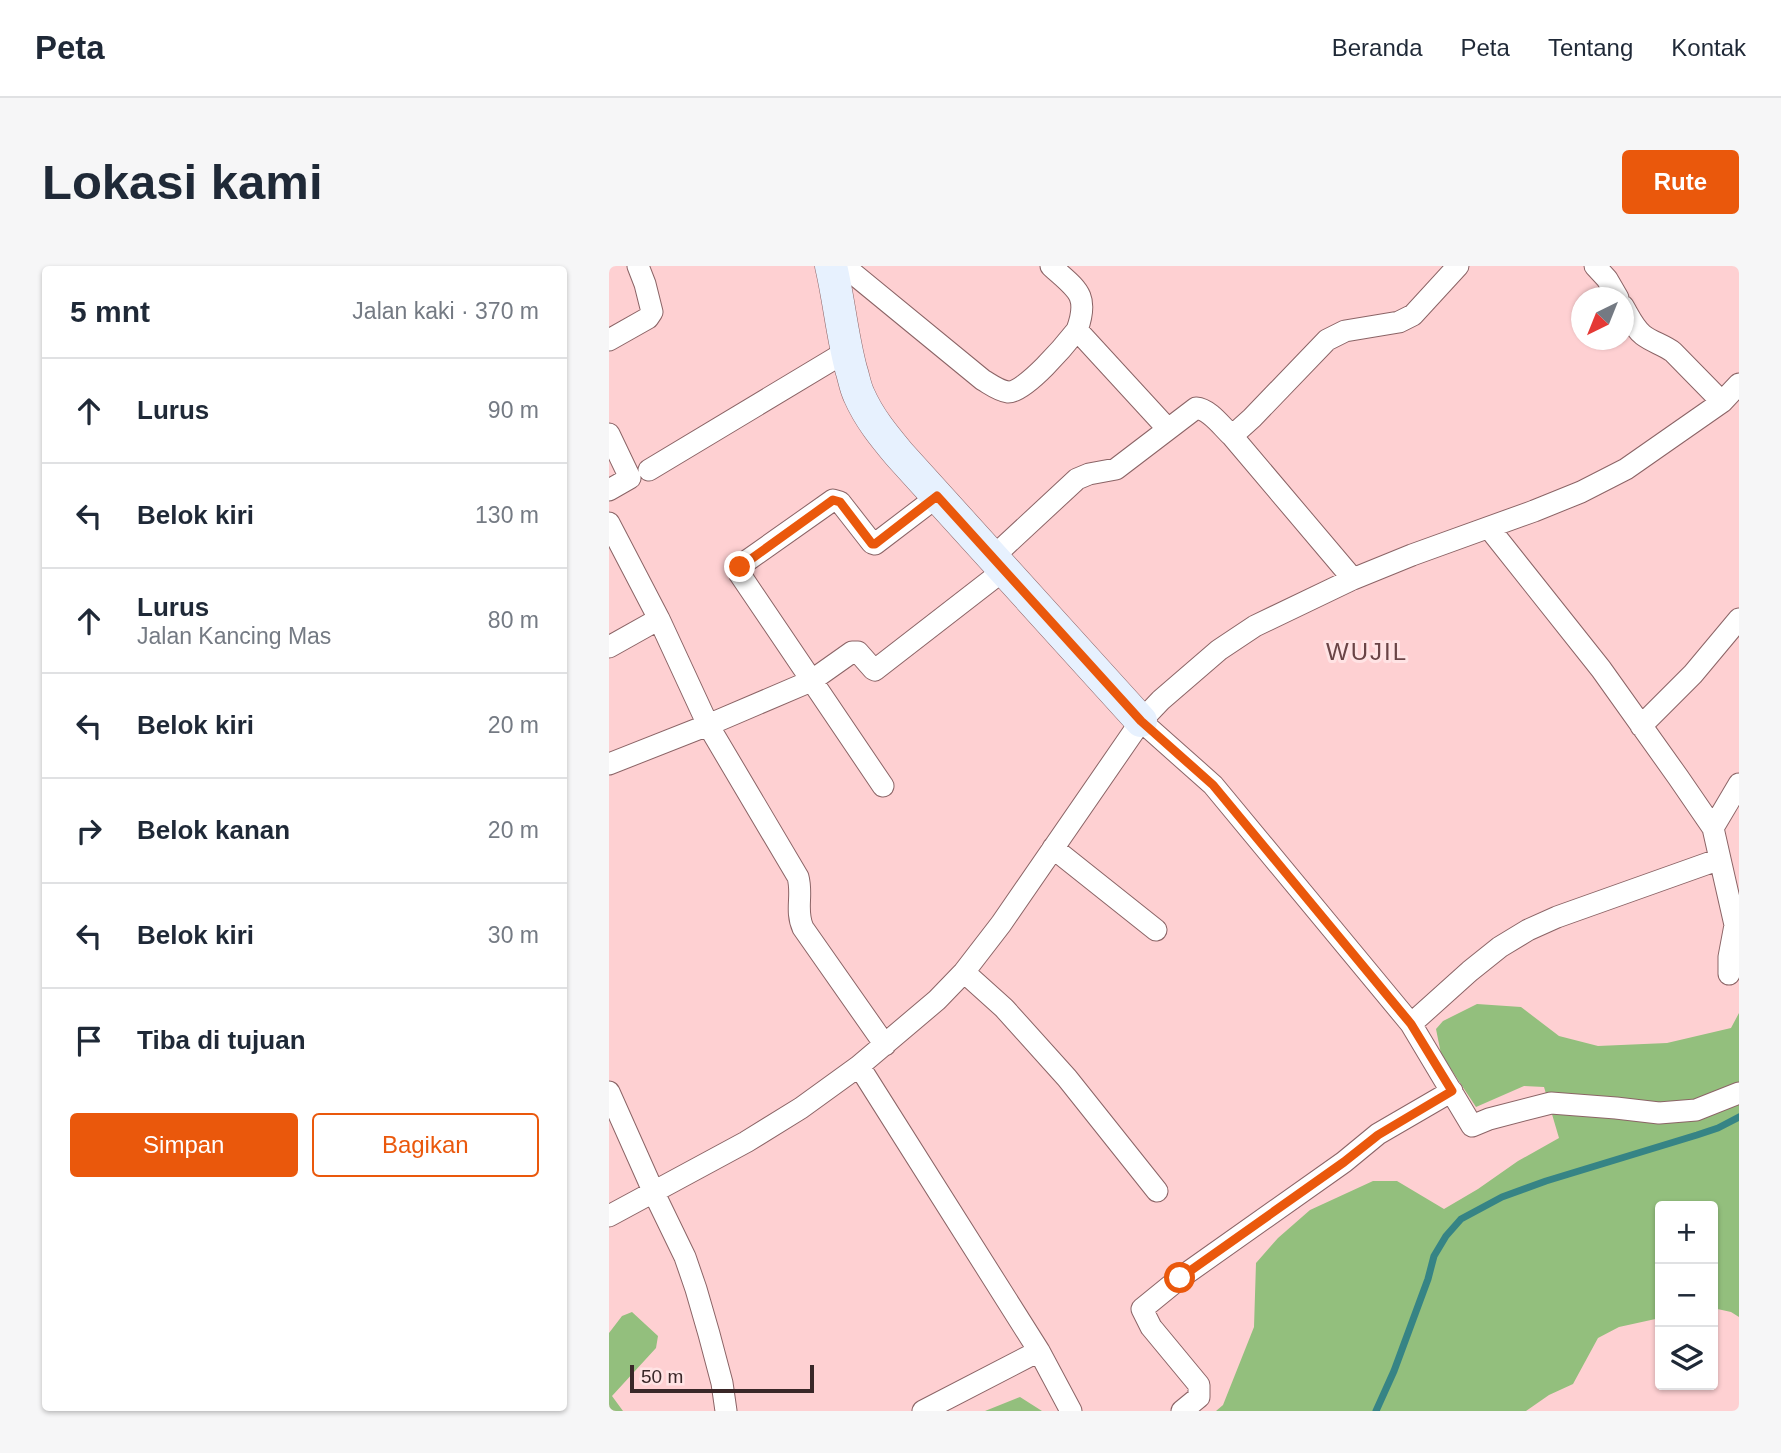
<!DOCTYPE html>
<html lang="id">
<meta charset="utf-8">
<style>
body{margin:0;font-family:Arial,sans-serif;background:#f6f6f7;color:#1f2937}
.controls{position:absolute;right:21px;bottom:21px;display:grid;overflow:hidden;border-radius:7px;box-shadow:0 2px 5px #0004}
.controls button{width:63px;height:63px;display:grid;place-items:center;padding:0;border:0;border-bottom:2px solid #e0e1e3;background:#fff;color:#1f2937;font:35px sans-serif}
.compass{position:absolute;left:962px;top:21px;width:63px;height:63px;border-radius:50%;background:#fff;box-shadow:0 2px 5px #0004;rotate:223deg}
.scale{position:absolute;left:21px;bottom:18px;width:184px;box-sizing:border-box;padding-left:7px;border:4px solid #392728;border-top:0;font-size:19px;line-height:24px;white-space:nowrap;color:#392728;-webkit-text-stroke:5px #ffe3e4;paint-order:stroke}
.stop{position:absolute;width:21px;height:21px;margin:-16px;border:5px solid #ea580c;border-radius:50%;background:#fff}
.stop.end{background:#ea580c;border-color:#fff;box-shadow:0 2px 7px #0008}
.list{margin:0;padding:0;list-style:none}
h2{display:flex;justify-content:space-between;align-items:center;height:91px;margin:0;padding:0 28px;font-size:30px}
h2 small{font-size:23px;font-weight:400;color:#747a83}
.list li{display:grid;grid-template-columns:46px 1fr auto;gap:21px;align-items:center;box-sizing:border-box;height:105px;padding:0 28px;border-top:2px solid #e0e1e3}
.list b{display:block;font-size:26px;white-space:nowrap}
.list p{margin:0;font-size:23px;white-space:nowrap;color:#747a83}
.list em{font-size:23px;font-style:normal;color:#747a83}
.actions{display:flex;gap:14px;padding:21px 28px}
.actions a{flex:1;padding:16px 0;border:2px solid #ea580c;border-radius:7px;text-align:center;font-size:24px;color:#ea580c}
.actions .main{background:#ea580c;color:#fff}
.icon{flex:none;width:38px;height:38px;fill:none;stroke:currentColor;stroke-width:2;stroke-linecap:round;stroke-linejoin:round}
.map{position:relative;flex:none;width:1130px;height:1145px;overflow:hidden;border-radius:7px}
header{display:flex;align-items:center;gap:42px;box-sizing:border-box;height:98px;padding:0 35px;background:#fff;border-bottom:2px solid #e0e1e3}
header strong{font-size:33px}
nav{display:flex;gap:38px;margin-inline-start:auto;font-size:24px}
.intro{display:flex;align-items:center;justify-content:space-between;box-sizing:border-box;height:168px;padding:0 42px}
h1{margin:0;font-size:49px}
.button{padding:18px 32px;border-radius:7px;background:#ea580c;color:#fff;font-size:24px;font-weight:700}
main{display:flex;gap:42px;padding:0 42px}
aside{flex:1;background:#fff;border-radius:7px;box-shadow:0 2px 5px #0004}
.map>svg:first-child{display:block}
</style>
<header>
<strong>Peta</strong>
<nav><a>Beranda</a><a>Peta</a><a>Tentang</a><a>Kontak</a></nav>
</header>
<div class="intro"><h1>Lokasi kami</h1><a class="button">Rute</a></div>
<main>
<aside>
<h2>5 mnt<small>Jalan kaki · 370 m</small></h2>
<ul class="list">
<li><svg class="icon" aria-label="ahead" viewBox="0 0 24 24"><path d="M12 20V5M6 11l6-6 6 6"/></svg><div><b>Lurus</b></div><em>90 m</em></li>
<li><svg class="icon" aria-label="left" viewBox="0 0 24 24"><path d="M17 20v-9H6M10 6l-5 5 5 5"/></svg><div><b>Belok kiri</b></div><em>130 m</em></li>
<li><svg class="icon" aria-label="ahead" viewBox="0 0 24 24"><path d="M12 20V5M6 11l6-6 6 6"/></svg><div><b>Lurus</b><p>Jalan Kancing Mas</p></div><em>80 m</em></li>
<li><svg class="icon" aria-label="left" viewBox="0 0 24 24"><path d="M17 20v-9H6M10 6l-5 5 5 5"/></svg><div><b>Belok kiri</b></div><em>20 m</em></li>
<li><svg class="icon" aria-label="right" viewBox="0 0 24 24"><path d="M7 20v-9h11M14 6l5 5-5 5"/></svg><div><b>Belok kanan</b></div><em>20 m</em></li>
<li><svg class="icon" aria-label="left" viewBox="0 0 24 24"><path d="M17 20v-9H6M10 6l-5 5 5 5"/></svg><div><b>Belok kiri</b></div><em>30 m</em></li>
<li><svg class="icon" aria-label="arrive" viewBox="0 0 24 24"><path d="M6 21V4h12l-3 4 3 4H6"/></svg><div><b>Tiba di tujuan</b></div></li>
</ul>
<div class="actions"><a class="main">Simpan</a><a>Bagikan</a></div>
</aside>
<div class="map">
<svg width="1130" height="1145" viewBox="0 0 1130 1145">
<rect width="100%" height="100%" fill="#fed0d2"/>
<path fill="#93bf7d" d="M868,738L912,741L950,770L989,780L1058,777L1122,762L1130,747V1051L1122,1046L1104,1042V940H1051V1052L1010,1061L989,1072L964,1118L940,1129L917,1145H607L614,1139L645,1061L647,997L669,972L701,944L764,915H788L835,943L869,923L909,895L950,872L935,821L915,820L867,841L832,788L827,763L834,755Z
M23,1046L49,1070L47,1082L3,1130L14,1145H0V1067L13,1050Z
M411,1131L433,1145H376Z"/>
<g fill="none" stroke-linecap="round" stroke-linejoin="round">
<path stroke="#368485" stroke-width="7" d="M767,1145L785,1105L819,1013L825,990L837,970L852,953L893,931L937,915L1088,869L1109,862L1130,851"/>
<g stroke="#8b6466" stroke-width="23">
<path id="street" d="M235,0L374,114C381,118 390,125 399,126C416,127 457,78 468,64L558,162
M442,0C467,23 481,28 468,64
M986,0L998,13L1009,32
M1014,40C1020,50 1025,62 1034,69C1043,76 1055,79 1064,86L1113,136
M0,74L39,52L43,46L36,18L29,0
M0,168L21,212L0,224
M40,204L238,85
M0,257L50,353L99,459L189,611C194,629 186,645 194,662L276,779
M384,291L468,213L480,208L507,203L587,142C601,143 613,161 623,170
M744,313L623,170L643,152L718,74L736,65L790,56L804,49L849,0
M0,381L50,353
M532,455L604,519L802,758L861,705L891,681L919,664L948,651L1111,593L1104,562L1069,511L992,403L880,262
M1032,460L1084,408L1130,353
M0,498L99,459L202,415L243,386H249L264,403L266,404L395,304
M274,520L130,307L132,299L224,234L231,236L263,277L266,278L329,230
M1104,562L1130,518
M444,582L547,664
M1111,593L1126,659L1120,691V708
M355,706L395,742L458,812L548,925
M802,758L863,860L880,853L942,837L1007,842L1050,847L1087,844L1130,827
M250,800L430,1085L462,1145
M0,826L45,927L76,991L87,1023L100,1068L113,1117L117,1145
M0,950L137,876L192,842L250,800L328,734L355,706L392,658L532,455L552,434L610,384L646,360L744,313L803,289L925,245L972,226L1017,203L1070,166L1113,136L1130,118
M314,1145L430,1085
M573,1145L590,1131V1119L542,1061L533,1043L571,1012L735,896L769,868L843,825"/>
</g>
<g stroke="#8b6466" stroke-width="33">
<path id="secondary" d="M222,0C230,34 233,69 242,103C245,112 246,121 250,129C260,152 275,170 290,188L532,455"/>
</g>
<use href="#street" stroke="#fff" stroke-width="21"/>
<use href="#secondary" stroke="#e7f1fe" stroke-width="32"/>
</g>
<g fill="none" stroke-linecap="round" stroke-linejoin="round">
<path stroke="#ea580c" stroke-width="9" d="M131,301L224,234L231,236L263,278H266L328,230L532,455L604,519L802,758L843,825L769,869L735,896L571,1012"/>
</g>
<g text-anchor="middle" stroke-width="6" stroke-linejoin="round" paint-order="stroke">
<g font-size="24" letter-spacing="2" fill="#694446" stroke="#ffe3e4">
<text x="758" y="394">WUJIL</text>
</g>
</g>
</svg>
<div class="controls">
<button>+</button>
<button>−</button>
<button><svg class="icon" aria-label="layers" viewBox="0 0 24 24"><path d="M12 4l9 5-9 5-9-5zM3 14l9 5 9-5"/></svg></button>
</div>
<svg class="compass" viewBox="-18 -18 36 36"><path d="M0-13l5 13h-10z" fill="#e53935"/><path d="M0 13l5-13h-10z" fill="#747a83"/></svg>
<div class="scale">50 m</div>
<div class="stop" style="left:571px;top:1012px"></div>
<div class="stop end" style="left:131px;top:301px"></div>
</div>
</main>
